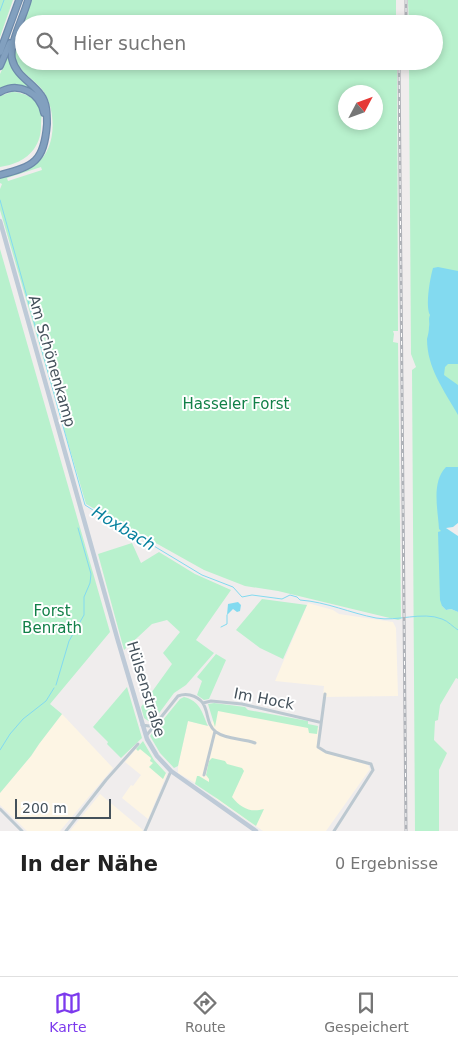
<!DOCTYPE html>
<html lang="de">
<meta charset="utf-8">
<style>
body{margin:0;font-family:"DejaVu Sans",sans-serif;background:#f6f6f6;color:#222}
.compass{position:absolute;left:338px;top:85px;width:45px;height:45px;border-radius:50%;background:#fff;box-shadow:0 2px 8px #0003;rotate:49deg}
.scale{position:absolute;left:15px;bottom:12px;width:96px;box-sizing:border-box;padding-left:5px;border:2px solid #44515b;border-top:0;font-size:14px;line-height:18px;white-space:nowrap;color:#44515b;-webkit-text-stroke:4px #fff;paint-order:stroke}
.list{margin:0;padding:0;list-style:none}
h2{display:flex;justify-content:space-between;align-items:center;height:65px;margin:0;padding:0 20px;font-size:21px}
h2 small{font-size:16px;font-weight:400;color:#767676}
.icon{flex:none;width:28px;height:28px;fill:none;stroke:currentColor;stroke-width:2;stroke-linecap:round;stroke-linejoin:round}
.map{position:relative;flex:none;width:458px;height:831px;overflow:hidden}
.search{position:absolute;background:#fff;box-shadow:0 2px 8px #0003;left:15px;right:15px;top:15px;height:55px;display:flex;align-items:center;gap:12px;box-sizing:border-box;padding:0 18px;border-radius:28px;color:#767676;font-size:19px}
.sheet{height:145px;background:#fff}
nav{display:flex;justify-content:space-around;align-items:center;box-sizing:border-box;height:70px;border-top:1px solid #e0e0e0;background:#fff;font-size:14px;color:#767676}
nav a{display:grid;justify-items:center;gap:2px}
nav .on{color:#7c3aed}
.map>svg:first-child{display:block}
</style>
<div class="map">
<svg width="458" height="831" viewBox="0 0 458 831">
<rect width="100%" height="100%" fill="#f0eded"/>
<path fill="#fdf5e4" d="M308,603L333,610L339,614L393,622L396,628L398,696L323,697L324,686L275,681Z
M220,707L319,728L317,748L323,752L368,765L370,769L326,831H263L218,800L204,788L178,773V766L188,721L210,726Z
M62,714L113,768L60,831H27L0,805V793L31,756L39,744Z
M143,741L154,760L167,774L148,819L122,798L131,785L133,786L141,775L125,762Z
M100,794L137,825L143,830L142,831H70Z"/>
<path fill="#b8f1cd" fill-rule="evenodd" d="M0,0H13L0,37Z
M31,0H396V24H24Z
M408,0H458V467H446L441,529L442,606L446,610L451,609L458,612V679L456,678L440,705L438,720L435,721L434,740L447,753L439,770V831H415L412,370L416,367L411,354L409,61H434V24H409Z
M24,24V61H397L398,331H393L394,334L393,342L398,343L401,619L398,620L278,591L245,586L204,570L86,504L0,210V189L2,184L0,183V178C11,174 26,171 36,164C58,149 57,105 40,87C32,78 18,71 15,58C14,47 20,34 24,24ZM346,92H376V122H346ZM41,167L42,170L8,181L7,178Z
M10,52L11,59L42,99L29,90L0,91V74Z
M12,92C23,92 37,98 41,110C42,115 41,121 41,126C41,134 39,142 34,149C26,160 13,165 0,167V96Z
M0,249L110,632L50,704L62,714L39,744L31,756L0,793Z
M132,543L141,563L159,552L195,574L231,590L196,640L214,653L186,685L174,693L154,720L150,722L144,718L141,707L172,664L163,653L180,632L167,620L152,624L124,650L98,554Z
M262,599L307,605L283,659L260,648L236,630Z
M216,654L226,660L209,699L204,700L197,695L202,681L197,677Z
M127,687L142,738L121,758L107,744L108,742L93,727Z
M184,697C200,701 202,712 208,726L188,721L178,766L174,768L160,753L150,736L180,699Z
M214,703L245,707L248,710L308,721V724L318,726L317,734L309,733L308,728L218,711L215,727L208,704Z
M143,741L154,760L166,773L163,779L149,767L153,763L150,761L151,758L140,749L138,751L136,749Z
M212,758L225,761L227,764L242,768L244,771L232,797C241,808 250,813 264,809L256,826C236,812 214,796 195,784L197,776H199L209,782V779L206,775L209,761Z"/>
<path fill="#83daf0" d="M438,267L458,271V364H448L445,367L444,375L458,385V415C444,390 427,368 427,339C428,335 429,331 429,327C430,322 428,320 430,315C425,307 430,278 433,268Z
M446,467H458V523L453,527L446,528L458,536V612L451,609L446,610L442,606L440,600L438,532L441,531L439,529C438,510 431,482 446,467Z
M238,602L241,605L240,611L237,612L233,609L227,615L228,604Z"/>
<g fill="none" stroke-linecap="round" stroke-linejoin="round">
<path stroke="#83daf0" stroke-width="1" d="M0,11L4,0
M0,200L85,505L120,527L124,528L202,575L233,587L242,597L252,595L282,599L290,595L297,597L300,600C327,602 350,613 376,618C397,622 422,611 442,619C448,621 453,627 458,630
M221,627L227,624V615
M56,685L69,641L84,615V597L90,583L91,574L78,528
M0,750L10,734L23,719L46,701L54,688"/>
<g stroke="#6d8bab" stroke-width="8">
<path id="motorway" d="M0,52L19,0
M0,66L10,43
M0,92C19,81 40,93 44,113
M0,175C34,166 44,162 47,124C47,114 47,103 41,95C32,82 16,76 12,59C9,44 24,16 28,0"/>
</g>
<path stroke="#bcc8d0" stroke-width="3" d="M325,694L318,747L326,752L371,764L373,770L334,831
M203,703L211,701L242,704L319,722
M142,725L149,726L155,724
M146,736L178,696C183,694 185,694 190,695C213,701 202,721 216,732C227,740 243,738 255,743
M204,775L215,731
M0,809L22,831
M66,831L106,780L138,744
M145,831L171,771"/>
<path stroke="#becad7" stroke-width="4.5" d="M0,221L118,641L147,739L157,756L171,771L256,831"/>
<use href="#motorway" stroke="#82a0bf" stroke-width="5.5"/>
<g stroke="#afb2b8" stroke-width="3">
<path id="rail" d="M406,0V24
M399,61L406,831"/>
</g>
<use href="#rail" stroke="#fff" stroke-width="1" stroke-dasharray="4" stroke-linecap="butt"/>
</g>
<g text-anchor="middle" stroke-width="4" stroke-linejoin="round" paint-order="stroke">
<g font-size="15" fill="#44515b" stroke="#fff">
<text transform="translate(52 361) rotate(74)" y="5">Am Schönenkamp</text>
<text transform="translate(146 689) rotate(73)" y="5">Hülsenstraße</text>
<text transform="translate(264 699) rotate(11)" y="5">Im Hock</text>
</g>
<g font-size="15" fill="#128048" stroke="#fff">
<text x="236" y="409">Hasseler Forst</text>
<text x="52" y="616">Forst<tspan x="52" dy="17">Benrath</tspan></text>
</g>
<g font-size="16" font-style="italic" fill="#06809e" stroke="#fff">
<text transform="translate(124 528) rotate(31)" y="6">Hoxbach</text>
</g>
</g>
</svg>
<svg class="compass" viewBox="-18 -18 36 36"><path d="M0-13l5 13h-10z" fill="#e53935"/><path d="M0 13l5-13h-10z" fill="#767676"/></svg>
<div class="scale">200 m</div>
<div class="search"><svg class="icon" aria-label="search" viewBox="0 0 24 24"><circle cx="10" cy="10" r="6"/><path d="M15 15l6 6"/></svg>Hier suchen</div>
</div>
<section class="sheet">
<h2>In der Nähe<small>0 Ergebnisse</small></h2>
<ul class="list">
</ul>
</section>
<nav>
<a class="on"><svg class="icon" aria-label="map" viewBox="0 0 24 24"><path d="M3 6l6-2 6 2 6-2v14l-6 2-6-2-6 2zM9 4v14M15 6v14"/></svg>Karte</a>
<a><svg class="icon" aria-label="directions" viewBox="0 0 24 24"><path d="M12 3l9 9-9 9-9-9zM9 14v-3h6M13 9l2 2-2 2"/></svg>Route</a>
<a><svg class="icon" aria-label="saved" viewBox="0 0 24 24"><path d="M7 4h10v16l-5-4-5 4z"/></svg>Gespeichert</a>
</nav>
